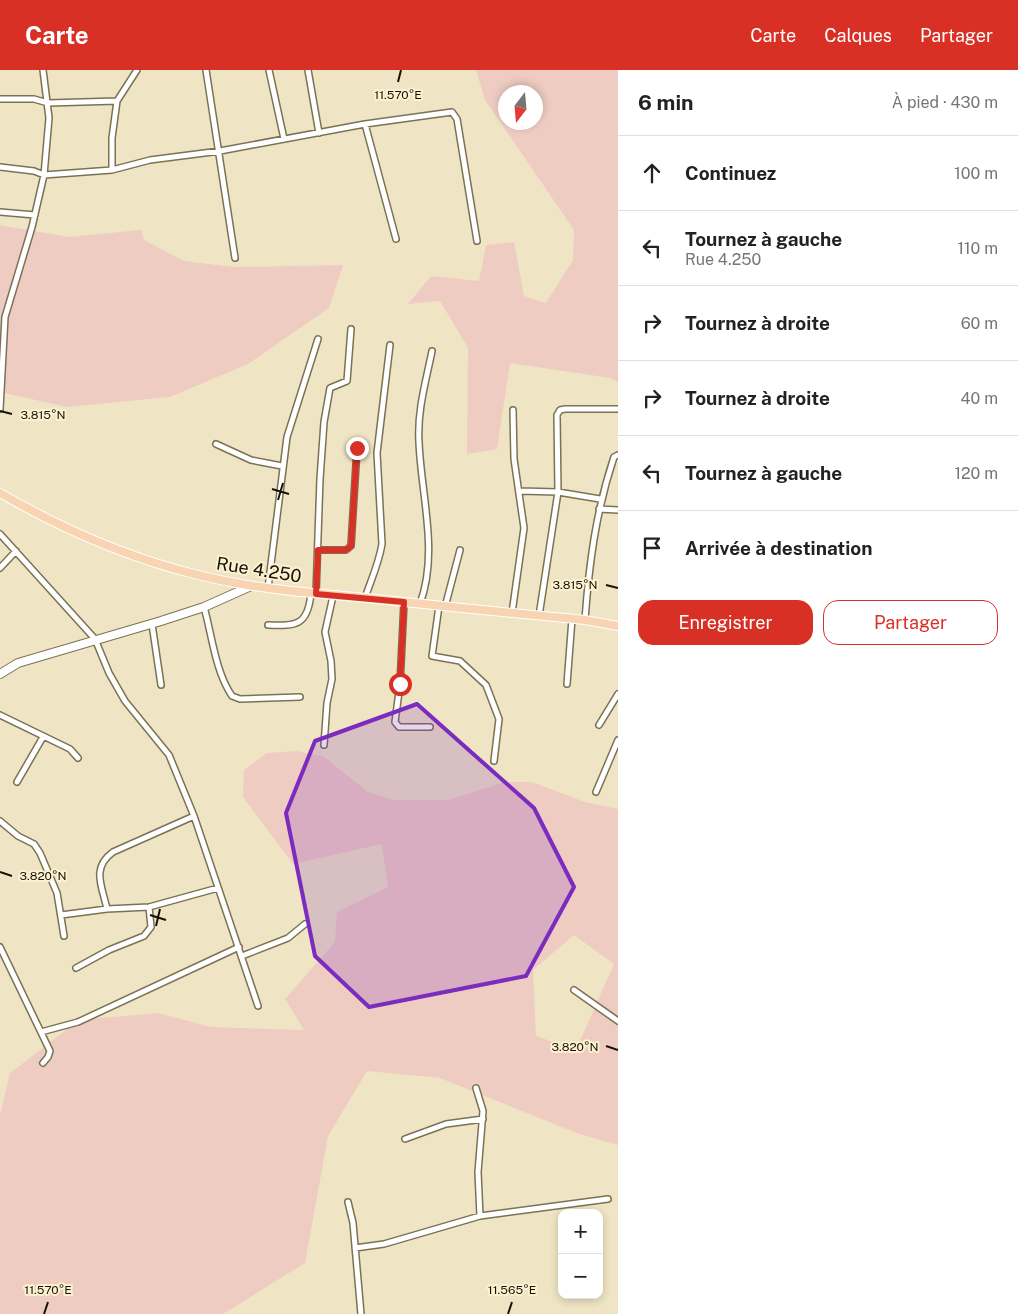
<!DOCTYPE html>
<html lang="fr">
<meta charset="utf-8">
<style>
body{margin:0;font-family:"Public Sans",sans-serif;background:#f2f2f2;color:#222}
.controls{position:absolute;right:15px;bottom:15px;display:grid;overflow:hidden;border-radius:10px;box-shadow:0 2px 8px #0003}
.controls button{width:45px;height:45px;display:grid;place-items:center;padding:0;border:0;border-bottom:1px solid #e0e0e0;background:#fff;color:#222;font:25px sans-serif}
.compass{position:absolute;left:498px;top:15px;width:45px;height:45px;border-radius:50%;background:#fff;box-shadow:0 2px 8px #0003;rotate:196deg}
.stop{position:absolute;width:15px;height:15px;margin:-11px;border:4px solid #d93025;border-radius:50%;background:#fff}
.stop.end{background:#d93025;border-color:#fff;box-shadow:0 1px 5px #0008}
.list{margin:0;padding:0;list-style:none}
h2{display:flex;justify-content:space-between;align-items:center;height:65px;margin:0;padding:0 20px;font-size:21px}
h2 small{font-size:16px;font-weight:400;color:#767676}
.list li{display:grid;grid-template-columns:32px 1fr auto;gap:15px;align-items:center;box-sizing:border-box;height:75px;padding:0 20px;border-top:1px solid #e0e0e0}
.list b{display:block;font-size:19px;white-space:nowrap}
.list p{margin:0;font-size:16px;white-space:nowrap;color:#767676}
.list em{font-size:16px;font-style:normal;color:#767676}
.actions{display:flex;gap:10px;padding:15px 20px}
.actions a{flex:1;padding:11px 0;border:1px solid #d93025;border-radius:15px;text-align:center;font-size:18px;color:#d93025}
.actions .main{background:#d93025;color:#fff}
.icon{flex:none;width:28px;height:28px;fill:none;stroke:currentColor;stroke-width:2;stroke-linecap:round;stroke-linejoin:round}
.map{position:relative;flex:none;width:618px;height:1244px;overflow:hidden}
header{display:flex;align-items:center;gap:30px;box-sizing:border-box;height:70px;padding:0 25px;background:#d93025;color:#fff}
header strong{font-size:24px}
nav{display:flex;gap:28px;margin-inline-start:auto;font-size:18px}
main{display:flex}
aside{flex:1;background:#fff}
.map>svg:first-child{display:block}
</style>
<header>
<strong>Carte</strong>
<nav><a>Carte</a><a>Calques</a><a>Partager</a></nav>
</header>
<main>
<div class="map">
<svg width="618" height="1244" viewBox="0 0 618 1244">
<rect width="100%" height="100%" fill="#efe5c4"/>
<path fill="#efccc2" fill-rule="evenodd" d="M476,0H618V312L610,308L510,293L497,379L467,384L468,278L440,231L408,234L431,206L479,211L486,175L514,172L524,226L546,233L573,190L574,160L485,30ZM506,22H536V52H506Z
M0,155L69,167L141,160L144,170L184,191L234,197L343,195L329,238L248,294L170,327L67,337L0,322Z
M296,681L323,686L368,722L394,730H448L505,712H532L585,732L618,739V1075L579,1064L440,1008L367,1001L328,1066L305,1193L223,1244H0V1045L10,1003L79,950L158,943L211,957L304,960L285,929L335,872L337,842L388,817L382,774L293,794L243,727L244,700L267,683ZM574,865L614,894L576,980L536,966L533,900Z"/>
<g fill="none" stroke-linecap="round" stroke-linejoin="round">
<g stroke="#7b7254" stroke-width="8">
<path id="street" d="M206,0L235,188
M269,0L284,69
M308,0L319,63
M0,29H34L48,33L117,31L137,0
M365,54L396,169
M0,97L34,101L44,105L112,100L150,90L220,81L365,54L452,42L457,49L477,171
M112,100V68L117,31
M0,142L35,145
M0,339L5,247L32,157L44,105L49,48L43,0
M216,374L251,390L282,396
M520,421L558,422L600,429
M599,439L618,440
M0,464L95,569L109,603L125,631L169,685L194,746L258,936
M318,480H346L351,476L357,378
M0,498L16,481
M268,518L287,367L318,269
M316,524L320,409L324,352L330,318L347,311L351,259
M365,528C371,510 379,493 382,474L377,383L390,275
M404,532L400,614L395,652L399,657H430
M420,534C439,482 421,425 419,372C417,341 426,311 432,281
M439,536L432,586L460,591L486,615L499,649L494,691
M204,537C212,565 215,601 232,626L240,629L300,627
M445,537L460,480
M512,543L524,458L514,389L513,340
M539,546L558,422L557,345L560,340L565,339H618
M585,550C589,494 596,441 614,387L618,385
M152,554L161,615
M268,555C296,556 308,556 311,523
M567,614L572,549
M0,645L70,679L78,688
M599,655L618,624
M324,675L327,633L332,609L331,591L325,562L333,526
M17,712L43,667
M596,722L618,670
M0,751L18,766L34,774L40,783L57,823L64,866
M107,839C102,816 91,798 113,782L194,746
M61,845L107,839L149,837L218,818
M0,877L50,981L48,987L43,993
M242,886L288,868L305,854
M76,898L109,880L144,866L151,857L149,837
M574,920L618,951
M41,962L78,952L239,877
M476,1018L483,1041L478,1102L480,1146
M405,1069L446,1054L483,1049
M348,1132L353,1153L361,1244
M355,1178L384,1174L480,1146L608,1129"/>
</g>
<g stroke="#7b7254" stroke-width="10">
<path id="secondary" d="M0,604L18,593L161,551L204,537L251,516"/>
</g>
<g stroke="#fff" stroke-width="10">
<path id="primary" d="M0,423C62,459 129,488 198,505C254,519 310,523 367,528C439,536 512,543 585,550L618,556"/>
</g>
<use href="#street" stroke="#fff" stroke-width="5"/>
<use href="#secondary" stroke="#fff" stroke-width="8"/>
<use href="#primary" stroke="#f8d4b2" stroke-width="8"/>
</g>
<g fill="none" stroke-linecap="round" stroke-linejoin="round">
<path stroke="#d93025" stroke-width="6" d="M357,378L351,476L346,480H318L316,524L404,532L400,614"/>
</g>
<path fill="#7b2cbf" fill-opacity="0.2" stroke="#7b2cbf" stroke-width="4" stroke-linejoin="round" d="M417,634L534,738L574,817L526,906L369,937L315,886L286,743L315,671Z"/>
<path fill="none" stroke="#171307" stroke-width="2" d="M398,12L401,0M0,341L12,344M272,419L289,424M278,430L283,413M606,515L618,518M0,802L12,806M150,845L166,850M156,856L160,839M606,976L618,980M44,1244L48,1232M508,1244L512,1232"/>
<g text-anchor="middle" stroke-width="4" stroke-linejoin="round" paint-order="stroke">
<g font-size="18" fill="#171307" stroke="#fcf2d1">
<text transform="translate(259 500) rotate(9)" y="6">Rue 4.250</text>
</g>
</g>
<g font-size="12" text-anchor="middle" fill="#171307" stroke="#fcf2d1" stroke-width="4" stroke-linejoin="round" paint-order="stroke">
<text x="398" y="29">11.570°E</text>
<text x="43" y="349">3.815°N</text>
<text x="575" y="519">3.815°N</text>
<text x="43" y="810">3.820°N</text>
<text x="575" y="981">3.820°N</text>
<text x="48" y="1224">11.570°E</text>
<text x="512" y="1224">11.565°E</text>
</g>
</svg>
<div class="controls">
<button>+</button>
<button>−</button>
</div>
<svg class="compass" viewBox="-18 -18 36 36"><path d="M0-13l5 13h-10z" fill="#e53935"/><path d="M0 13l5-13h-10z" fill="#767676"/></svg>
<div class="stop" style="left:400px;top:614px"></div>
<div class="stop end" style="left:357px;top:378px"></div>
</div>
<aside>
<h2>6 min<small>À pied · 430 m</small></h2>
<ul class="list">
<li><svg class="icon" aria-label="ahead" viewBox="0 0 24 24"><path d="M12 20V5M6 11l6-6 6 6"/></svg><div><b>Continuez</b></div><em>100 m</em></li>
<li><svg class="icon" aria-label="left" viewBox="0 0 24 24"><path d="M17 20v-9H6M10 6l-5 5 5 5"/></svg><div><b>Tournez à gauche</b><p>Rue 4.250</p></div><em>110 m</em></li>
<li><svg class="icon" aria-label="right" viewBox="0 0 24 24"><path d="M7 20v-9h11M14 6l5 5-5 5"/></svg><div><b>Tournez à droite</b></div><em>60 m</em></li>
<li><svg class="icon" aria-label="right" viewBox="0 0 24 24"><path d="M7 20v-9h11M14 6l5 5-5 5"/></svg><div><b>Tournez à droite</b></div><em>40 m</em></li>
<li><svg class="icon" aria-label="left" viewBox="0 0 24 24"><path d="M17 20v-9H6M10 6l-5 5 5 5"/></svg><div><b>Tournez à gauche</b></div><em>120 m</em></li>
<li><svg class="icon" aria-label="arrive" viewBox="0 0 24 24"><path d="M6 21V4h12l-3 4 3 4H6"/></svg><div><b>Arrivée à destination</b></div></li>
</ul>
<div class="actions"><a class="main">Enregistrer</a><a>Partager</a></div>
</aside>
</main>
